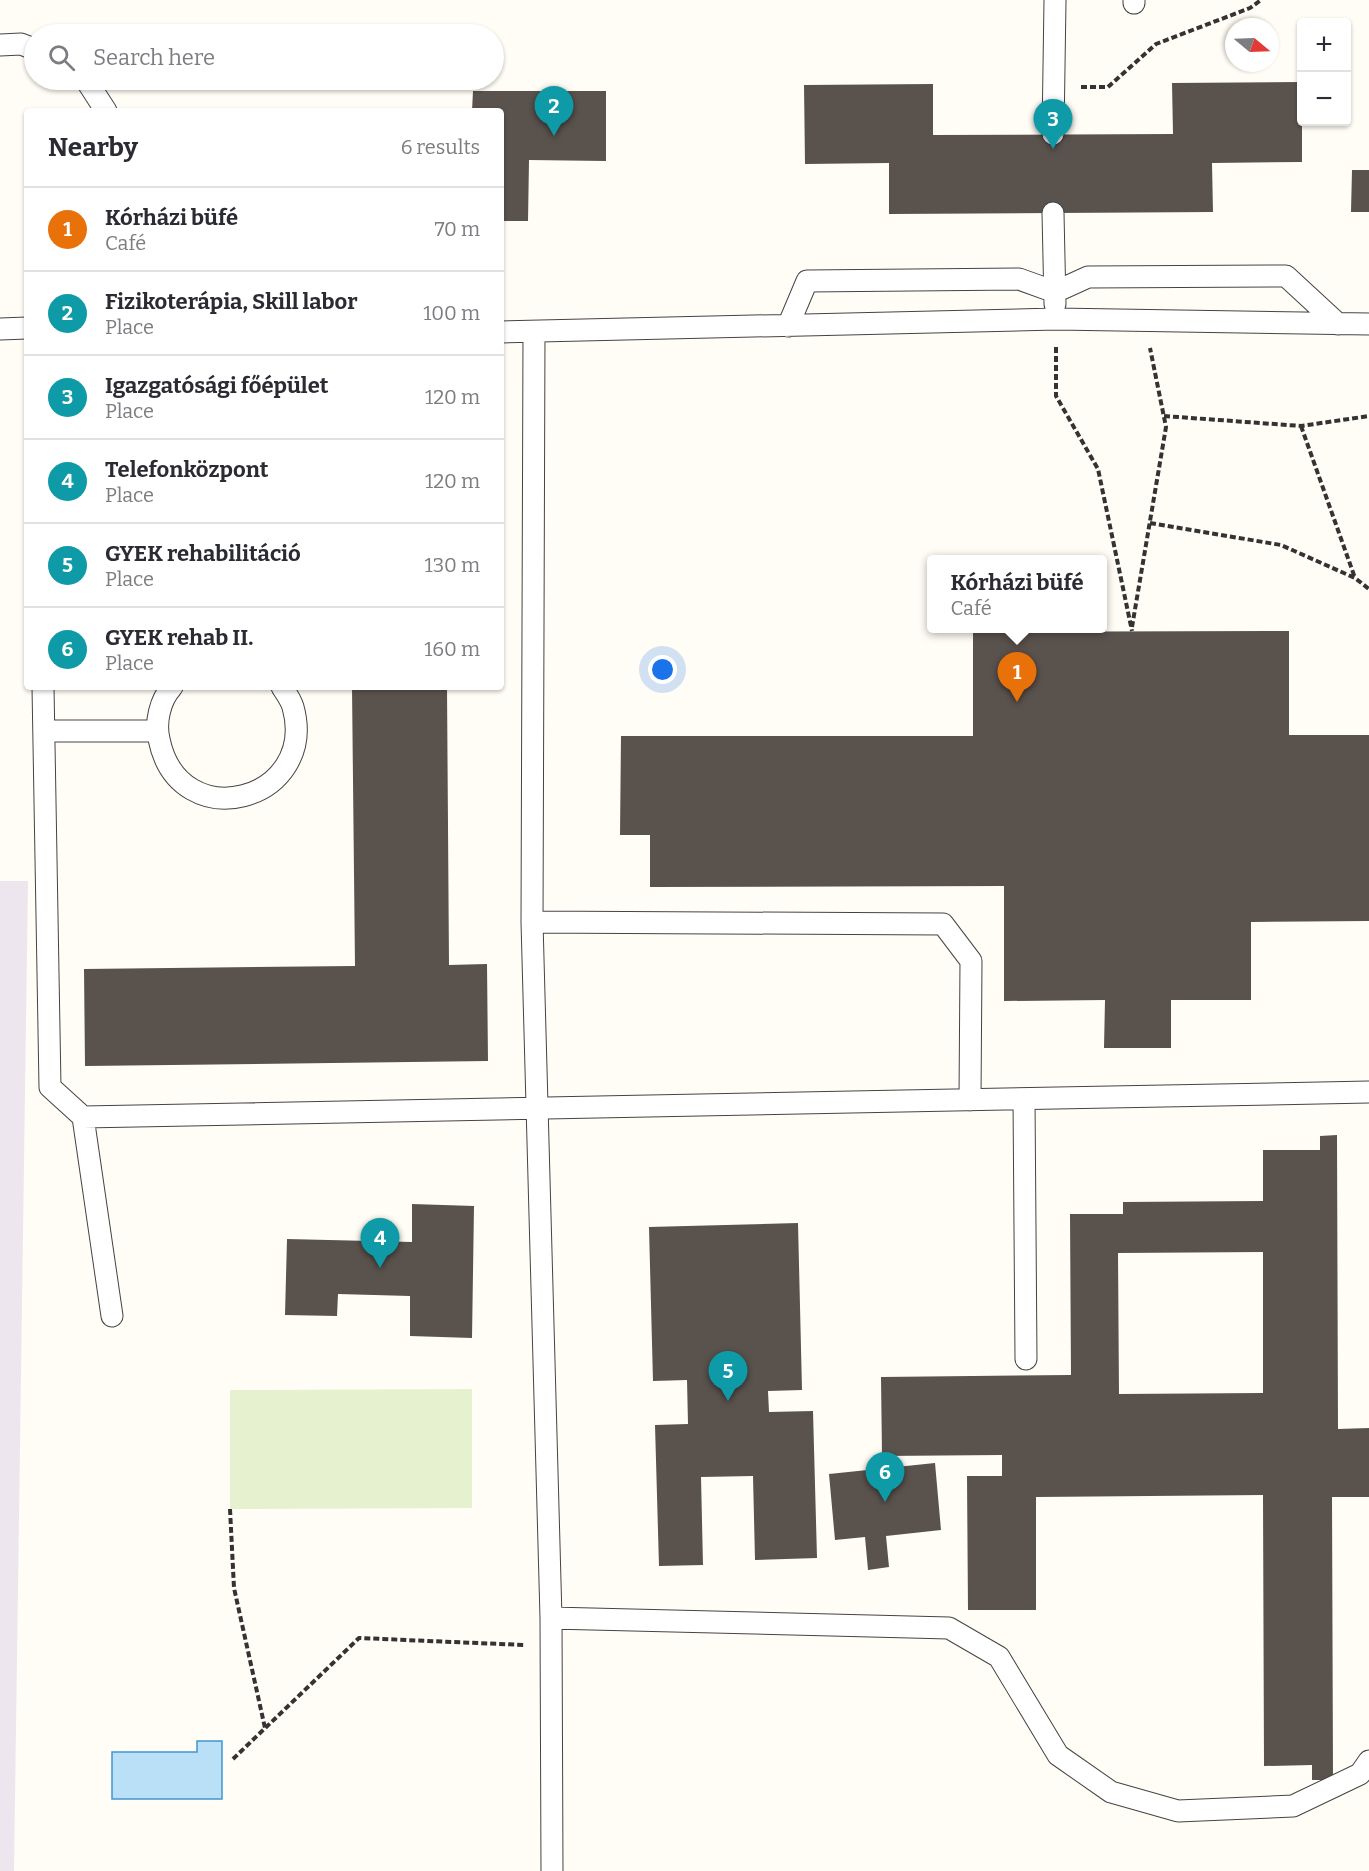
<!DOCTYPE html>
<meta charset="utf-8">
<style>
body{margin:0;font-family:Bitter,serif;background:#f2f2f3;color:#2b2b33}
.controls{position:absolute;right:18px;top:18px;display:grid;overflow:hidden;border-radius:6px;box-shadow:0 2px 4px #0004}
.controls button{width:54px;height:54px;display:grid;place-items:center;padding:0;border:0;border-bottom:2px solid #e1e1e2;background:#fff;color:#2b2b33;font:30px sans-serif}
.compass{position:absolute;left:1225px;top:18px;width:54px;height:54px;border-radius:50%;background:#fff;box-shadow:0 2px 4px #0004;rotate:109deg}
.you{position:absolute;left:663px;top:670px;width:21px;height:21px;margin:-15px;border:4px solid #fff;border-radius:50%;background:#1a73e8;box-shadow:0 0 0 9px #1a73e833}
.badge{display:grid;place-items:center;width:39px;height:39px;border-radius:50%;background:#0f766e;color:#fff;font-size:20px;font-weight:700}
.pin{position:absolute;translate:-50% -50px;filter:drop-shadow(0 2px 3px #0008)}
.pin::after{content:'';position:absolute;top:32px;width:21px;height:18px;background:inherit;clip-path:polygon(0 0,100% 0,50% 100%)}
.popup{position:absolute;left:927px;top:555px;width:180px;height:78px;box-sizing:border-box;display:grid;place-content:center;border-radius:6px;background:#fff;filter:drop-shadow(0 2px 4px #0005);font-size:20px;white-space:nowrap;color:#7c7c81}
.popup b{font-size:22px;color:#2b2b33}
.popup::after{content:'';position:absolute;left:50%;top:100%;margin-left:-12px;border:12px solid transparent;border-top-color:#fff}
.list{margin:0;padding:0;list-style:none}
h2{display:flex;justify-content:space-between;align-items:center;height:78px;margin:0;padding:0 24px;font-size:26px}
h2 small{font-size:20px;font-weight:400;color:#7c7c81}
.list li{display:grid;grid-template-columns:39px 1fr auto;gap:18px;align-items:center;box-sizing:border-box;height:84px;padding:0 24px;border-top:2px solid #e1e1e2}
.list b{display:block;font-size:22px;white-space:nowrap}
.list p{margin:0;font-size:20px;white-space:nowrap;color:#7c7c81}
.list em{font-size:20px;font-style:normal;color:#7c7c81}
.icon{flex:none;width:33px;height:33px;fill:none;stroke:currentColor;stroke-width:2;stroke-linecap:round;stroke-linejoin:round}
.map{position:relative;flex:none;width:1369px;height:1871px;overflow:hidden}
.search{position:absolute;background:#fff;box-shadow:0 2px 4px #0004;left:24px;top:24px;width:480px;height:66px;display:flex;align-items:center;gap:15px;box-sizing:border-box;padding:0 21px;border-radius:33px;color:#7c7c81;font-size:22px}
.panel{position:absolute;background:#fff;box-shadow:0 2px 4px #0004;left:24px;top:108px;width:480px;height:582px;border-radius:6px}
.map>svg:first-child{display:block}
</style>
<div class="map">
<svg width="1369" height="1871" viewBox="0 0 1369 1871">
<rect width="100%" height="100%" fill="#fffdf5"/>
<path fill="#eee6ef" d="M0,881H28L14,1871H0Z"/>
<path fill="#e6f2cf" d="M472,1389V1508L230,1509V1390Z"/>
<path fill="#b9e0f7" stroke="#3f96cf" stroke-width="1.5" d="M197,1741H222V1799H112V1752H197Z"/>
<path fill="#5a524d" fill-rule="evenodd" d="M1302,82V162L1212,163L1213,212L889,214V163L805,164L804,85L933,84V135L1173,134L1172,83Z
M473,91H606V161L529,160L528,221H501V111H472Z
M1352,170H1369V212H1351Z
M1289,631V735H1369V921L1251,922V1000H1171V1048H1104L1105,1000L1004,1001V886L650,887V835H620L621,736H973V632Z
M352,687H447L449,965L487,964L488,1061L85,1066L84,969L355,966Z
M1337,1135L1338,1429L1369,1428V1497H1332L1333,1780H1312V1765L1264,1766L1263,1495L1036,1497V1610H968L967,1476H1002V1455L882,1456L881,1377L1071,1375L1070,1214H1123V1202L1263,1201V1150H1320V1136ZM1263,1252V1393L1119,1394L1118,1253Z
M412,1204L474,1206L472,1338L410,1336V1296L338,1294L337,1316L285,1315L287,1239L412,1242Z
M798,1223L802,1390L768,1391L769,1412L813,1411L817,1558L755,1560L753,1476L701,1477L703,1565L659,1566L655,1425L688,1424L687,1380L653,1381L649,1227Z
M935,1463L941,1530L886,1536L889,1567L868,1570L865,1537L835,1540L829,1474Z"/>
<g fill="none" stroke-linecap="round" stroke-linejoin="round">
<g stroke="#444" stroke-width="23">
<path id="service" d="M1134,0V3
M0,45L21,44L34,49
M86,80L106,111
M1053,134L1055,0
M1053,213L1055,304
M788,326L807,281L1019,279L1055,292L1088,277L1286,276L1338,324
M0,329L27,328
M501,332L1056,319L1369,324
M534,333L532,922L551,1618L552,1871
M43,687L50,1087L83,1117L1369,1092
M172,687C160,700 155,722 159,739C179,839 319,801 293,707C291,700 286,693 282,687
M44,731H157
M532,922L943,924L971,961L970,1100
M1024,1099L1026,1359
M83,1117L112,1316
M551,1618L949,1628L999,1657L1058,1755L1111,1792L1178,1811L1293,1806L1360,1774L1369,1761"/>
</g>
<path stroke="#333" stroke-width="4" stroke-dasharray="6 3" stroke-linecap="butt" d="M1081,87H1108L1156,44L1250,8L1261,0
M1056,347V396L1098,469L1132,631
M1164,416L1301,426L1369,416
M1301,426L1355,578
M1150,523L1281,545L1355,578L1369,589
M1132,627L1166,427L1150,348
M230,1509L234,1588L265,1728
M233,1759L359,1638L524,1645"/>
<use href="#service" stroke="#fff" stroke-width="21"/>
</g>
</svg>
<div class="controls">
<button>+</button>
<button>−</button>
</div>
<svg class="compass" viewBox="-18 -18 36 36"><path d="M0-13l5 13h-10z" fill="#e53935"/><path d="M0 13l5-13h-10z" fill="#7c7c81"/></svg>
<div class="you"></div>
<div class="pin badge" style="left:1017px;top:702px;background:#e8710a">1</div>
<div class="popup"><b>Kórházi büfé</b>Café</div>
<div class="pin badge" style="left:554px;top:136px;background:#0f9aa8">2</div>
<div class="pin badge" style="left:1053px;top:149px;background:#0f9aa8">3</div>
<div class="pin badge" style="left:380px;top:1268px;background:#0f9aa8">4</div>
<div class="pin badge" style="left:728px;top:1401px;background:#0f9aa8">5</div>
<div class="pin badge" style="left:885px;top:1502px;background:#0f9aa8">6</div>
<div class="search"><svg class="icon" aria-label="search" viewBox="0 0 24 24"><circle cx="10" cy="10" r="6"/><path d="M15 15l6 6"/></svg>Search here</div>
<section class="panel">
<h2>Nearby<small>6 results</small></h2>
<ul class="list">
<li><span class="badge" style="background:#e8710a">1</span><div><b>Kórházi büfé</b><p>Café</p></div><em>70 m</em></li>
<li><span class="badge" style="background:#0f9aa8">2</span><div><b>Fizikoterápia, Skill labor</b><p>Place</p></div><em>100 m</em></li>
<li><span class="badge" style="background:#0f9aa8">3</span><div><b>Igazgatósági főépület</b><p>Place</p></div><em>120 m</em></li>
<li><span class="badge" style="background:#0f9aa8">4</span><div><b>Telefonközpont</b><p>Place</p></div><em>120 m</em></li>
<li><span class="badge" style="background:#0f9aa8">5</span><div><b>GYEK rehabilitáció</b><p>Place</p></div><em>130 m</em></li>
<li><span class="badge" style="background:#0f9aa8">6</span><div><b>GYEK rehab II.</b><p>Place</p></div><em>160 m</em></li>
</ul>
</section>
</div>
